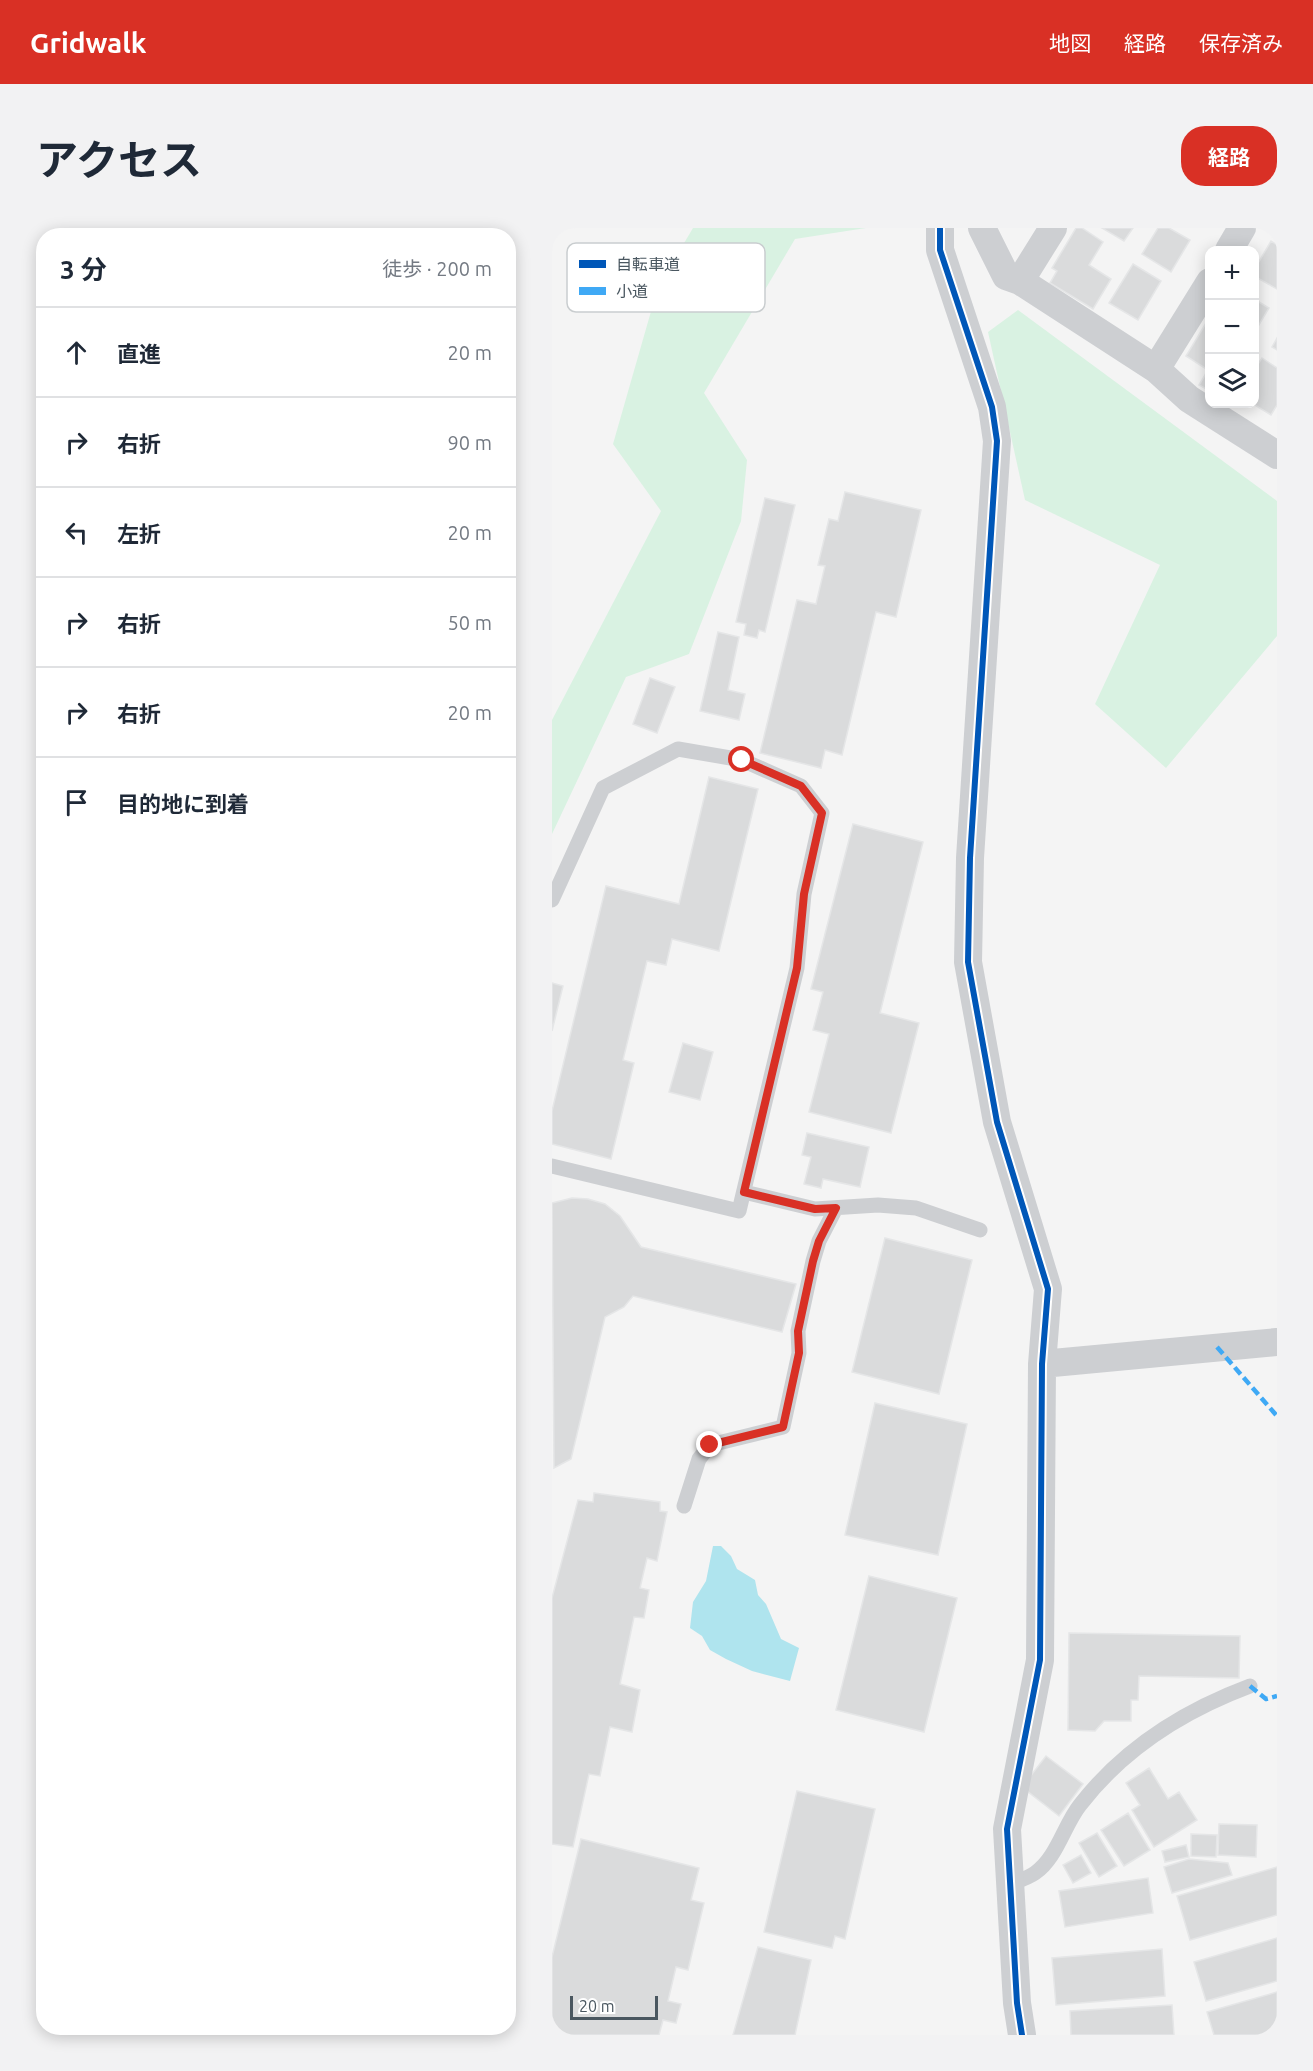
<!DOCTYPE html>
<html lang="ja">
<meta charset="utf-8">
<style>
body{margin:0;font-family:Ubuntu,"Noto Sans JP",sans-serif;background:#f2f2f3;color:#1f2937}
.controls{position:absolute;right:18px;top:18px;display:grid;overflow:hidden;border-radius:12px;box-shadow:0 3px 15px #0003}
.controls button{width:54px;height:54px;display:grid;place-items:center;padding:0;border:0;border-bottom:2px solid #e0e1e3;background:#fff;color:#1f2937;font:30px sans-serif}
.scale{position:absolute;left:18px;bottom:15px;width:88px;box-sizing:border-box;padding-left:6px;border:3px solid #4a5760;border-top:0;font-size:16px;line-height:21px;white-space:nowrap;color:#4a5760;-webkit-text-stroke:4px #fff;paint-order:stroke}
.stop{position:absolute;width:18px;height:18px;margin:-14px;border:4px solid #d93025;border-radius:50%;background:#fff}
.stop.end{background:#d93025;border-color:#fff;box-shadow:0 2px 6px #0008}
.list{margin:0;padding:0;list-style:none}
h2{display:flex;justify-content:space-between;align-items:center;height:78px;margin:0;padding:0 24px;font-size:26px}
h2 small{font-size:20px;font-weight:400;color:#747a83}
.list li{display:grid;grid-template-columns:39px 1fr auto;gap:18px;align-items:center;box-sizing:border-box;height:90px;padding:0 24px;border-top:2px solid #e0e1e3}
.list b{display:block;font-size:22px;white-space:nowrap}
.list em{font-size:20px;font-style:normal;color:#747a83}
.icon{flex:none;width:33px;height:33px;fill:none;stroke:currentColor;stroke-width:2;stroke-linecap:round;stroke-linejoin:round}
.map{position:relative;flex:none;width:725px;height:1807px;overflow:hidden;border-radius:24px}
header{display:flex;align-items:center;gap:36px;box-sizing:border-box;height:84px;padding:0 30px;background:#d93025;color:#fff}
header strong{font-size:28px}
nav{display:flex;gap:33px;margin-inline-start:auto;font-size:21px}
.intro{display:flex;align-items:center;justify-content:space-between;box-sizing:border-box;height:144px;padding:0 36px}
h1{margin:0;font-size:42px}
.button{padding:15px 27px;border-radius:24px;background:#d93025;color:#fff;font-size:21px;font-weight:700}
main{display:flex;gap:36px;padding:0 36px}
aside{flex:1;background:#fff;border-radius:24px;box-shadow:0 3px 15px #0003}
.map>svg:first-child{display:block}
</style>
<header>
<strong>Gridwalk</strong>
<nav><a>地図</a><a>経路</a><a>保存済み</a></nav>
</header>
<div class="intro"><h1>アクセス</h1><a class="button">経路</a></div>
<main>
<aside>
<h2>3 分<small>徒歩 · 200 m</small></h2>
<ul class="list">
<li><svg class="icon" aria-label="ahead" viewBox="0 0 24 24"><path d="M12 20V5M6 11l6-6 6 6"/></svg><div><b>直進</b></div><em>20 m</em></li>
<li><svg class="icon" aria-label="right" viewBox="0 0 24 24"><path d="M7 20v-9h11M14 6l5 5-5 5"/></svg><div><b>右折</b></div><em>90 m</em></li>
<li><svg class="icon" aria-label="left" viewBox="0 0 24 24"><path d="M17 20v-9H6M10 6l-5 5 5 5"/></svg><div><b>左折</b></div><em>20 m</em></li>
<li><svg class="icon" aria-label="right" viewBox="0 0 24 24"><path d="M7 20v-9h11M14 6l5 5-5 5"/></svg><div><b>右折</b></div><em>50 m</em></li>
<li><svg class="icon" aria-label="right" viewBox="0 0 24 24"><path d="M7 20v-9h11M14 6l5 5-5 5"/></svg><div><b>右折</b></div><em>20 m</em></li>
<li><svg class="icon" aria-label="arrive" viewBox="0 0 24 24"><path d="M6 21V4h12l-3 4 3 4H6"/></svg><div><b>目的地に到着</b></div></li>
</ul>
</aside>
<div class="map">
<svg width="725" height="1807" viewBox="0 0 725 1807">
<rect width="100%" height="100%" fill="#f4f4f4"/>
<path fill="#d9f2e2" d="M141,0H314L243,11L152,165L195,232L189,293L137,426L74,449L0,606V492L109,283L61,216L106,59Z
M466,82L725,273V408L614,540L543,476L608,337L473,272L436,104Z"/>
<path fill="#afe4ee" d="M161,1318H169L179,1328L185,1341L203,1352L206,1367L214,1376L229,1411L247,1420L238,1453L200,1443L174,1431L158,1422L150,1408L138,1400L141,1374L154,1353Z"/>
<path fill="#dadbdc" stroke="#e5e6e7" stroke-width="1.5" d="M524,0H530L551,14L537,37L559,51L541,81L498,55L505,43L500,40Z
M550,0H581L572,13Z
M606,0H617L638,12L619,44L590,26Z
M719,13L725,17V61L702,48V42Z
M581,36L609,53L586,92L557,75Z
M702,71L717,80L702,105Z
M654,95L658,97V163L647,157L656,142L634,128Z
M725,110V122L720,119Z
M710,130L725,140V177L719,187L701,176L705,162L702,160V142Z
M293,264L369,282L344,389L324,384L290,527L273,522L269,540L208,525L245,372L264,376L273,338L266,337L277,291L286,293Z
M213,270L243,277L213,404L207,402L205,410L192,407L194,396L184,394Z
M166,404L187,409L176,462L193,466L187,492L148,483Z
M98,450L123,459L105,505L81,496Z
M157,549L206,561L167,723L120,711L114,737L95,733L71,832L82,835L59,931L0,916V883L54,658L127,676Z
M301,596L371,614L328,785L367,795L339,905L257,884L277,806L261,802L271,764L259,761Z
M0,755L11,758L0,803Z
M131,815L161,824L148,872L117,864Z
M255,905L317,919L308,959L271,951L269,960L252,956L259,929L250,927Z
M20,970L36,971L53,976L68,988L89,1019L244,1056L230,1104L81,1068L72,1079L53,1089L19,1231L2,1240L0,975Z
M333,1010L420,1032L387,1166L300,1144Z
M323,1175L415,1196L386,1327L293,1307Z
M42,1265L108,1274V1283L115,1284L105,1333L95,1330L88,1360L97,1362L92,1390L82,1389L68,1456L88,1462L80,1504L58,1499L48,1548L37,1546L21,1619L0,1616V1370L26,1272L41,1274Z
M317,1348L405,1370L372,1504L284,1482Z
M517,1405L688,1408L687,1450L587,1448L586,1472H579V1493H552L543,1503L516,1502Z
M494,1528L531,1556L507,1588L470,1559Z
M597,1540L616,1571L627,1564L645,1592L602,1619L580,1582L588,1577L574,1555Z
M245,1563L323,1581L293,1711L283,1708L280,1720L212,1704Z
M576,1585L598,1622L572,1638L549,1602Z
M667,1596L705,1597L704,1629L666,1627Z
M545,1605L565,1638L547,1649L527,1615Z
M639,1606L665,1607L664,1629L639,1628Z
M29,1611L147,1640L139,1672L152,1675L136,1742L124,1739L116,1773L129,1776L124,1795L111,1792L107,1807H0V1729Z
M634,1617L637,1629L613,1634L610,1623Z
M529,1627L539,1645L521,1655L511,1637Z
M637,1631L676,1635L680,1647L620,1665L612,1639Z
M725,1639V1687L638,1712L625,1668Z
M596,1650L601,1685L513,1699L507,1663Z
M725,1710V1753L654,1773L642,1734Z
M206,1719L259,1732L243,1807H181Z
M610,1721L613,1768L504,1777L500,1730Z
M725,1764V1804L715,1807H662L655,1784Z
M620,1777L622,1807H519L518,1783Z"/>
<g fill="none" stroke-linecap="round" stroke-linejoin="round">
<path stroke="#cdcfd2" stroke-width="15" d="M0,672L51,560L126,521L190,532L249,558L270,585L252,666L245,740L187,983L0,938
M192,964L263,981L326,977L364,980L428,1002
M132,1278L147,1231L158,1217L231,1199L247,1125L246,1103L261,1033L267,1013L284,980
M458,1656C466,1653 476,1650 483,1645C505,1630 512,1597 528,1577C572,1520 631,1483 698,1458"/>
<path stroke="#cdcfd2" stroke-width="28" d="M388,0V22L440,179L445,213L418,630L416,734L445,894L496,1061L490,1136L488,1432L455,1601L465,1775L470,1807
M430,0L454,48L468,53L604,141L637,171L725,227
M677,22L690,0
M468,53L501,0
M604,141L658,54
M490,1136L725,1114"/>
<path stroke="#3fa9f5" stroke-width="4.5" stroke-dasharray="9 4.5" stroke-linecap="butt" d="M665,1119L725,1188
M698,1458L714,1471L725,1468"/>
<g stroke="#fff" stroke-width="10">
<path id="cycleway" d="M388,0V22L440,179L445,213L418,630L416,734L445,894L496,1061L490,1136L488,1432L455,1601L465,1775L470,1807"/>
</g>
<use href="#cycleway" stroke="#0057b8" stroke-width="6"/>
</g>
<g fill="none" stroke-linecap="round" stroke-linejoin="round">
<path stroke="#d93025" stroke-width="8" d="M158,1217L231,1199L247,1125L246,1103L261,1033L267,1013L284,980L263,981L192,964L245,740L252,666L270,585L249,558L190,532"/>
</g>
<rect x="15" y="15" width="198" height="69" rx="9" fill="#fff" stroke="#c9cdcf" stroke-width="1.5"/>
<rect x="27" y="32" width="27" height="8" fill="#0057b8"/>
<rect x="27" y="59" width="27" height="8" fill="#3fa9f5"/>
<g font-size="16" fill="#4a5760">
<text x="64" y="42">自転車道</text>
<text x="64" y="69">小道</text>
</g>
</svg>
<div class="controls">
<button>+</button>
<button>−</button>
<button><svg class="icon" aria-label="layers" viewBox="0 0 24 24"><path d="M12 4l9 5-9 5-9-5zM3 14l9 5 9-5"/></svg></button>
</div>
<div class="scale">20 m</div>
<div class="stop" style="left:190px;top:532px"></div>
<div class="stop end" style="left:158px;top:1217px"></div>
</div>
</main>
